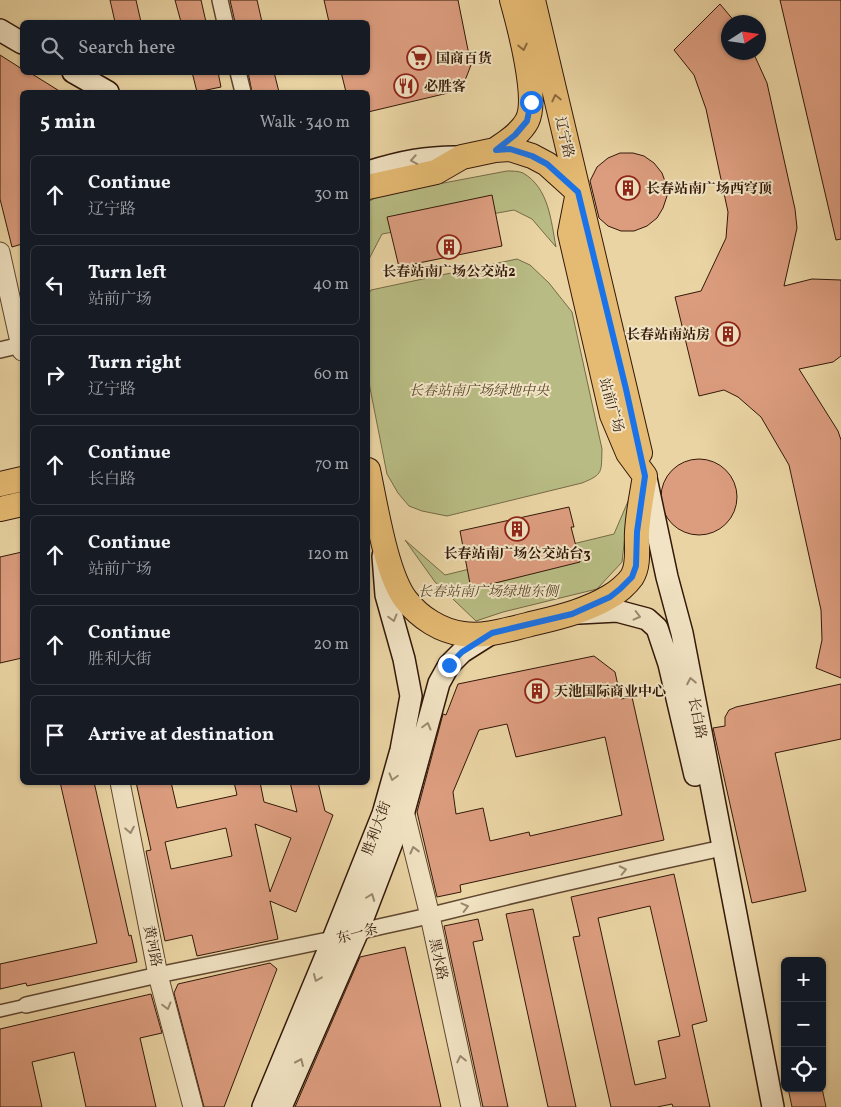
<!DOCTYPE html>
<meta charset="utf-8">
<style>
body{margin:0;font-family:Vollkorn,"Noto Serif SC",serif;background:#242831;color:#f1f3f6}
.controls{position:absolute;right:15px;bottom:15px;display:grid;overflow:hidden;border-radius:8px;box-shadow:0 1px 4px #0004}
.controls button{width:45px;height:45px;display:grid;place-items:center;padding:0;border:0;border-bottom:1px solid #363941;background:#171b24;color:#f1f3f6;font:25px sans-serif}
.compass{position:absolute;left:721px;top:15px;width:45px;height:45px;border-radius:50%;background:#171b24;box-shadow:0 1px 4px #0004;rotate:78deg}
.stop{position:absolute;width:15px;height:15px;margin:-11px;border:4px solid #1a73e8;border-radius:50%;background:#fff}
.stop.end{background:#1a73e8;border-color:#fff;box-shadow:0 1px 5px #0008}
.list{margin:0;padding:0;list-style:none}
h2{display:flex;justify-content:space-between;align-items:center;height:65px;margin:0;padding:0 20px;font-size:21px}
h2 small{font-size:16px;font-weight:400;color:#9ea1a6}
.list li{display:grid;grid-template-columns:32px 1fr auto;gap:15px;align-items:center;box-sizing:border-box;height:80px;margin:0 10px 10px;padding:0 10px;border:1px solid #363941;border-radius:8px}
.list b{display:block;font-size:19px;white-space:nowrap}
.list p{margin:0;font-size:16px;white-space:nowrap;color:#9ea1a6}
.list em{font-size:16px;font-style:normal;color:#9ea1a6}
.icon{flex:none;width:28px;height:28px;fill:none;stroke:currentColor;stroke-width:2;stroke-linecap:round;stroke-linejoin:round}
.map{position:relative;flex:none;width:841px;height:1107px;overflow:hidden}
.search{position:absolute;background:#171b24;box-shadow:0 1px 4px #0004;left:20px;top:20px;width:350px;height:55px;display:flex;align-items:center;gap:12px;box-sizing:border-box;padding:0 18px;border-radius:8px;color:#9ea1a6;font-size:19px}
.panel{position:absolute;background:#171b24;box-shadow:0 1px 4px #0004;left:20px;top:90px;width:350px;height:695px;border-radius:8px}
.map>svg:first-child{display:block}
</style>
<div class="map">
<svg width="841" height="1107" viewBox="0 0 841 1107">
<rect width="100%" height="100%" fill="#ead4a3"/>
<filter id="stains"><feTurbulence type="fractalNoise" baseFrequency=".004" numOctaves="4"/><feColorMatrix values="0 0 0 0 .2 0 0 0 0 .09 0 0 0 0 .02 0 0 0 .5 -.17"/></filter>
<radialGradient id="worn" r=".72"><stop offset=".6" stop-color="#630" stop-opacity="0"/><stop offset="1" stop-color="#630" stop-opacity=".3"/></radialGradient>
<path fill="#b8bc84" stroke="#756a46" d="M507,171C512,171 519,171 523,173C549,188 551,221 556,247L532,219L514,210L382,234L368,261V202L380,195Z
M517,259L530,265L549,283L572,312L602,449C601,472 604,474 582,483L447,516L422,511L409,506L398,493L387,474L368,378V295L371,290Z
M629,499L622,562L597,589L503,612L476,621L435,582L405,540L445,575L614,534Z"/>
<path fill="#dc9d7f" stroke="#321809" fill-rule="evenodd" d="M110,0H136L141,22H115Z
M175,0H201L206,22H181Z
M230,0H257L262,22H235Z
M324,0H458L471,65L466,78L459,87L448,93L368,112V92H346L341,72H368V22H329Z
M780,0H841V239L836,240Z
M720,4L735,22H728V52H753L767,83L795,209L797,228L784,286L812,279L841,280V356L833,362L799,369L838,431L841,440V678L816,668L822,640L821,610L789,465L761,417L738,397L724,390L699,396L675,297L701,291L726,238L728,212L706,109L694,75L674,50Z
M0,55L22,69V72H29L61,92H22V244L12,247L0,199Z
M192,72H218L221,87L197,92Z
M248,72H274L279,92H252Z
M620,153H633L644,156L654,163L662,173L666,184L667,196L663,208L657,218L647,226L634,231H621L608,226L599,218L590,181L597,167L608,158Z
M492,195L502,246L399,267L387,217Z
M661 497a38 38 0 1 1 76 0a38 38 0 1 1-76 0Z
M569,507L574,527H571L580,562L471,589L460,531Z
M22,552V658L0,663V557Z
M594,656L615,672L621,699L632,697L664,840L460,885L461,892L437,897L417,812L443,714L446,715L458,684ZM507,724L516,757L605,737L622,815L530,836L529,832L490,841L483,808L456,814L453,792L479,730Z
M841,684V739L775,753L806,891L752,903L713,728L725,726V717L729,710L736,707Z
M60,782H94L129,936L131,935L137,962L27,986L26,983L0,989V964L97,943Z
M136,782H171L177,808L237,795L234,782H260L264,802L297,812L290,782H318L325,811L333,815L296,912L270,901L278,939L197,956L192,935L165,941L146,851L151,850ZM255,824L291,838L270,892ZM226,828L232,856L171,869L165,842Z
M674,874L707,1021L692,1025L710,1107H673L672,1104L657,1107H611L573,937L580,936L571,897ZM650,906L680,1036L658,1041L666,1078L635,1085L598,918Z
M533,909L576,1107H548L506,914Z
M478,919L483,940L473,942L508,1107H483L444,926Z
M405,947L441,1107H295L360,957Z
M270,963L277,969L224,1107H204L174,993L178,984Z
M151,994L162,1033L140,1038L156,1107H86L74,1052L32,1062L42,1107H0V1029Z
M788,1088H822L826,1107H792Z"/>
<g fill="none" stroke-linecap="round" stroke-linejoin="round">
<g stroke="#604730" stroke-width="14">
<path id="pedestrian" d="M0,1011L26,1005"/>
</g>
<g stroke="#604730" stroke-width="18">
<path id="minor" d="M220,0L225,22
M238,72L243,92
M0,350L21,345
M26,1005L158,975L333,939C367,928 401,923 436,914C528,891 620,870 713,850"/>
</g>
<g stroke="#604730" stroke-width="21">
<path id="tertiary" d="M0,252L22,351
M120,782L158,975L193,1107
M404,811L430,916L471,1107"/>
</g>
<g stroke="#321809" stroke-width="24">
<path id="secondary" d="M0,30L22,43
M73,72L108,92
M368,172C400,162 428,156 462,157
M646,478L667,577L682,633L773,1107
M579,613L617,611L647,619L657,628L669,664L695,775
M263,1107L333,939L383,814L401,750L411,696L404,659L386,595L383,556
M281,1107L358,931L404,811L439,683L449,665L462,652L492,633"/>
</g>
<g stroke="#321809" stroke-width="26">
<path id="primary" d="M533,0L640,453
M495,150C506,142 520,134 527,121C539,99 519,25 512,0
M368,187L436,172L462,157L495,150L510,149L532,156L547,164L578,192L570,233L612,415L628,453L645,476C642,494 638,513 637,532C636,546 640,564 632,577C627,584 617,593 609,597C584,612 555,618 527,625C506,630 485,637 463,634C441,631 420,618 406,600C386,575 375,502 368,470
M0,484L22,479
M0,509L22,504"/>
</g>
<use href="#pedestrian" stroke="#f1e3c3" stroke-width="11"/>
<use href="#minor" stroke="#f1e3c3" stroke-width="15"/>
<use href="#tertiary" stroke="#f1e3c3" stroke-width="19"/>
<use href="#secondary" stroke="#f1e3c3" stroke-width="21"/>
<use href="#primary" stroke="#e5ba72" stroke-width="24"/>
</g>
<defs><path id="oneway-chevron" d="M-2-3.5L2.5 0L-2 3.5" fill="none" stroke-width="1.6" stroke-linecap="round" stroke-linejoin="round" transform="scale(1.25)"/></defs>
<g stroke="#8c693e">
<use href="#oneway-chevron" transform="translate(523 47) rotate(78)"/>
<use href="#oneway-chevron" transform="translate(556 98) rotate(-103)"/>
</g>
<g stroke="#9b886f">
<use href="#oneway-chevron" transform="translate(414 160) rotate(170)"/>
<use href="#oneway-chevron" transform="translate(637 616) rotate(14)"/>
<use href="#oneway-chevron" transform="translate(393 618) rotate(75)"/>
<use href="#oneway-chevron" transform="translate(691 681) rotate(-101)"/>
<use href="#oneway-chevron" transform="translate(427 726) rotate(-75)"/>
<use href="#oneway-chevron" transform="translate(393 777) rotate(106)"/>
<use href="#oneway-chevron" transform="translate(130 830) rotate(79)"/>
<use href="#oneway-chevron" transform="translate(414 850) rotate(-104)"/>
<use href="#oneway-chevron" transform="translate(623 870) rotate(-12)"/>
<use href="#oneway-chevron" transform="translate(371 897) rotate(-69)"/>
<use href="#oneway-chevron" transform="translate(465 907) rotate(-14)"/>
<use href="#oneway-chevron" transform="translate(317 978) rotate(113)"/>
<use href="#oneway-chevron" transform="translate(167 1006) rotate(75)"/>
<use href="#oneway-chevron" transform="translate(461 1059) rotate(-102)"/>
<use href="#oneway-chevron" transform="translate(300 1062) rotate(-66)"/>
</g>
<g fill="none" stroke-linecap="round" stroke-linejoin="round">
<path stroke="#1a73e8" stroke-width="6" d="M449,665L462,652L492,633L572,614L610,597L620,589L632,577L636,566L637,532L645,476L626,389L578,192L547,164L532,156L510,149L496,150L515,135L527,121L531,102"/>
</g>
<defs>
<g id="supermarket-ring" transform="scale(1.25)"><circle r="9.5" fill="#f1e3c3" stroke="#8f2418" stroke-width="1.5"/><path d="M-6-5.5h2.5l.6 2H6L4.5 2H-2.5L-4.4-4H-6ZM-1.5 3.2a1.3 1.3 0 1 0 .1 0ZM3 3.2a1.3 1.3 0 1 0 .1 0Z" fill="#8f2418"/></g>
<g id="restaurant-ring" transform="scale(1.25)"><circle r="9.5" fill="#f1e3c3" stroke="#8f2418" stroke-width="1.5"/><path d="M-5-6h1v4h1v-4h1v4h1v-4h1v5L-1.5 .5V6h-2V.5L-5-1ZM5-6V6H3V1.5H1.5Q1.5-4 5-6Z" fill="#8f2418"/></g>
<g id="building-ring" transform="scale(1.25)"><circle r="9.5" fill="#f1e3c3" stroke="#8f2418" stroke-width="1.5"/><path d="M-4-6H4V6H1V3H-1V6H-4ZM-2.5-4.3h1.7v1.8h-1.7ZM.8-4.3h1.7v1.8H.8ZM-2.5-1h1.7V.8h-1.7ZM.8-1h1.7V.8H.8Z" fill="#8f2418"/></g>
</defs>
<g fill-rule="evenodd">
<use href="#supermarket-ring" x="419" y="58"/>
<use href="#restaurant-ring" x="406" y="86"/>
<use href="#building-ring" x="628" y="188"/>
<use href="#building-ring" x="449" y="247"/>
<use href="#building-ring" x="728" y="334"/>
<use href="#building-ring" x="517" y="529"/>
<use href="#building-ring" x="537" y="691"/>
</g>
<g text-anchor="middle" stroke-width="4" stroke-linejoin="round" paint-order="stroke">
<g font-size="14" font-weight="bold" fill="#321809" stroke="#f1e3c3" text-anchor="start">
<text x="436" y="63">国商百货</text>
<text x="424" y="91">必胜客</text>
<text x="646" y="193">长春站南广场西穹顶</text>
<text x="449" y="276" text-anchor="middle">长春站南广场公交站2</text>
<text x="710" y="339" text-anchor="end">长春站南站房</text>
<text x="517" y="558" text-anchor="middle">长春站南广场公交站台3</text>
<text x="554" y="696">天池国际商业中心</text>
</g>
<g font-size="14" fill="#321809" stroke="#f1e3c3">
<text transform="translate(565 137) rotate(77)" y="5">辽宁路</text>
<text transform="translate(612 405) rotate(74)" y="5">站前广场</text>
<text transform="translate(698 718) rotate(79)" y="5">长白路</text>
<text transform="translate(376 828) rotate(-70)" y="5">胜利大街</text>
<text transform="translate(357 933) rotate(-15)" y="5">东一条</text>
<text transform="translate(153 946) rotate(79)" y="5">黄河路</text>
<text transform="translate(439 959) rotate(78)" y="5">黑水路</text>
</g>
<g font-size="14" font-style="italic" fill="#5a492e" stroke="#f1e3c3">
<text x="479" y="395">长春站南广场绿地中央</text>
<text x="488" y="596">长春站南广场绿地东侧</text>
</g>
</g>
<rect width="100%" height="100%" filter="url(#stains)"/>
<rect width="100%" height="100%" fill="url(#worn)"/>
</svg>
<div class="controls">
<button>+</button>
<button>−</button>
<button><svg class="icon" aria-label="locate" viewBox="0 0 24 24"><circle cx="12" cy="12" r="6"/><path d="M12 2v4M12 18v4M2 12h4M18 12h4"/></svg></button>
</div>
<svg class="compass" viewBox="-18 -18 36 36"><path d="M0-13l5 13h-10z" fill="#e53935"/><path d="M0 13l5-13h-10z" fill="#9ea1a6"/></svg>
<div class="stop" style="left:531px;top:102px"></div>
<div class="stop end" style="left:449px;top:665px"></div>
<div class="search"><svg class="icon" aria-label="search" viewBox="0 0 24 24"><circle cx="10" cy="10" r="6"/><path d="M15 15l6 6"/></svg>Search here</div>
<section class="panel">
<h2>5 min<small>Walk · 340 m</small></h2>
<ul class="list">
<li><svg class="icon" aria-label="ahead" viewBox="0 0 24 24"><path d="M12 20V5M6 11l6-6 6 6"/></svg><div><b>Continue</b><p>辽宁路</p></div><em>30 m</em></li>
<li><svg class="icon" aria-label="left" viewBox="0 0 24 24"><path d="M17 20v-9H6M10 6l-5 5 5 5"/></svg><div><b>Turn left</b><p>站前广场</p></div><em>40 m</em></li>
<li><svg class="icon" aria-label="right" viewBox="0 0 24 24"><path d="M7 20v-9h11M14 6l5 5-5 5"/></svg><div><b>Turn right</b><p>辽宁路</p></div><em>60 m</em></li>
<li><svg class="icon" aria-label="ahead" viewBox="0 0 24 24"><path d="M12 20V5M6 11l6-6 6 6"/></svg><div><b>Continue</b><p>长白路</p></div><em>70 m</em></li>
<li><svg class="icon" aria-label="ahead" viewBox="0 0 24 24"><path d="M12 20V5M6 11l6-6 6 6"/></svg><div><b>Continue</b><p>站前广场</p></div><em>120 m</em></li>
<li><svg class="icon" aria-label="ahead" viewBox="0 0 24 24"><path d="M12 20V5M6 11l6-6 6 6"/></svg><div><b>Continue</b><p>胜利大街</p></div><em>20 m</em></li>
<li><svg class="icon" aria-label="arrive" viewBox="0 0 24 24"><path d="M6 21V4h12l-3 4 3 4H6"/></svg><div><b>Arrive at destination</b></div></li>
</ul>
</section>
</div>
